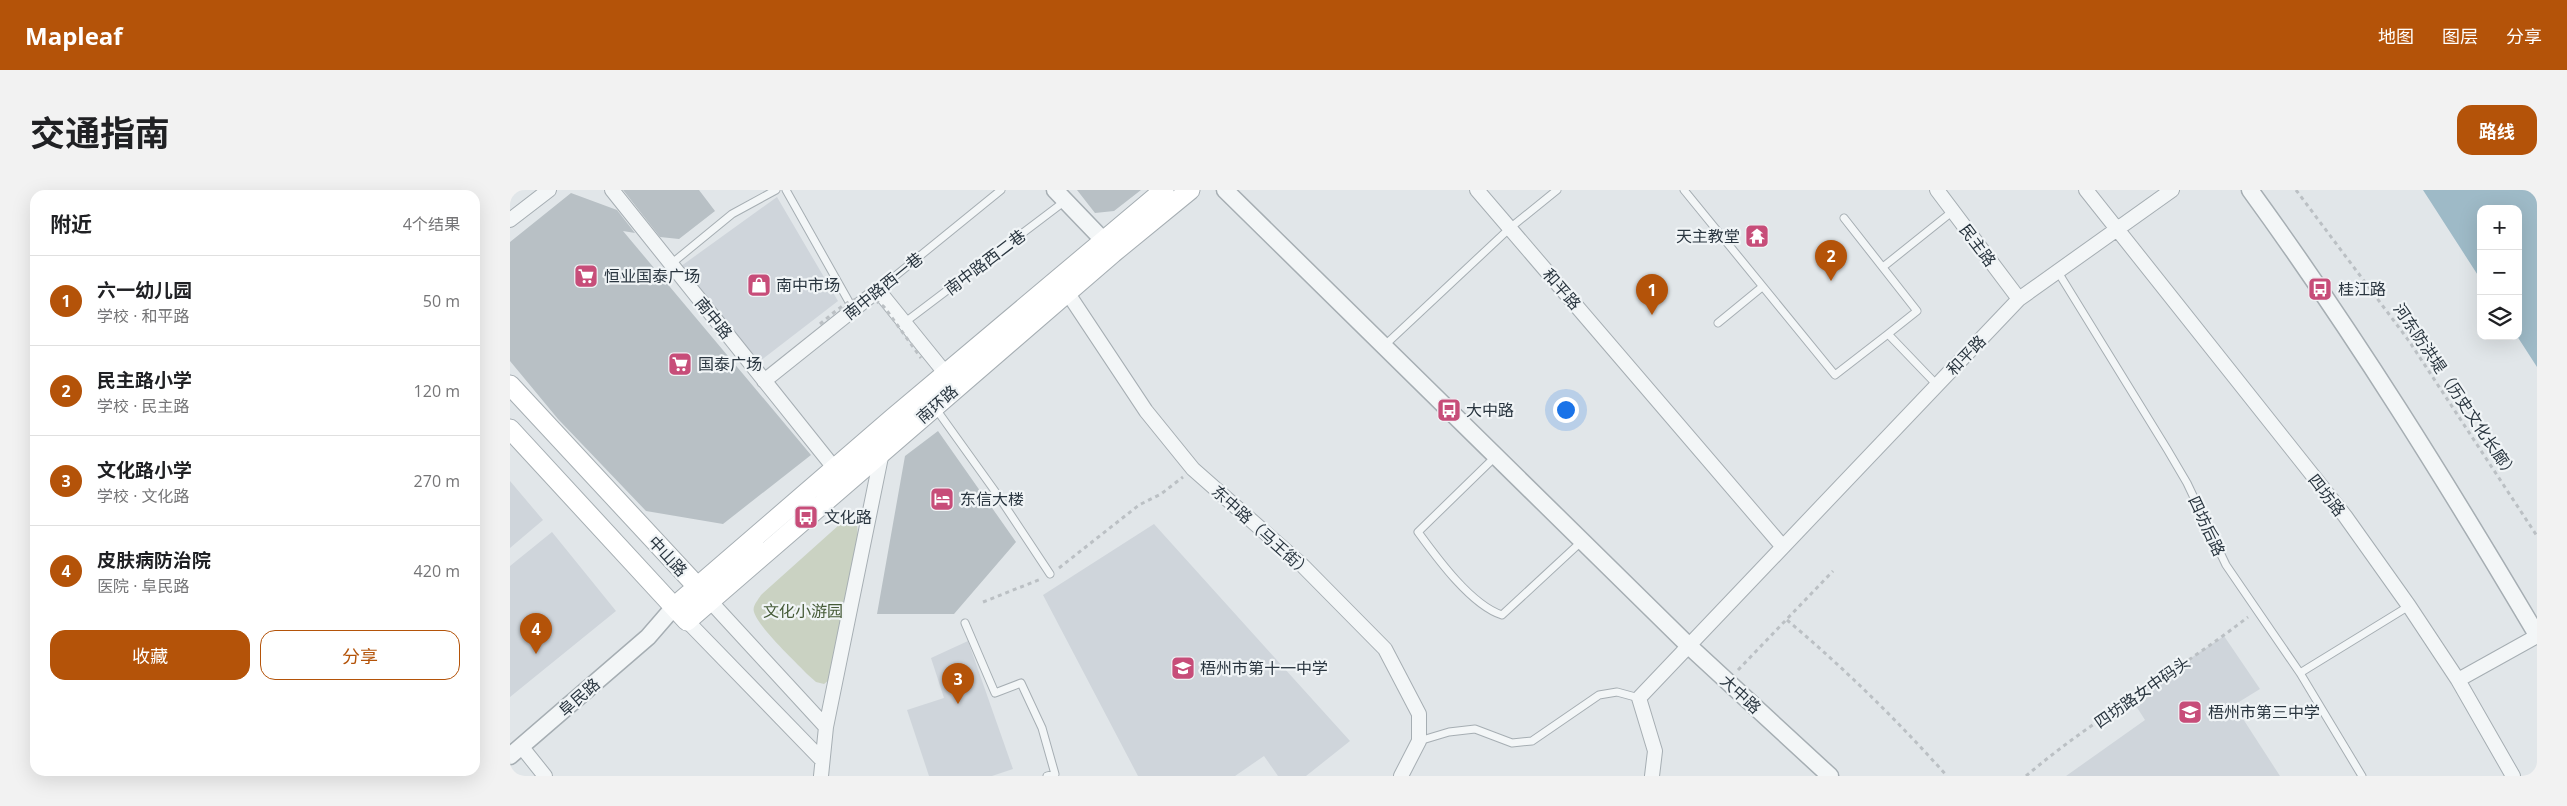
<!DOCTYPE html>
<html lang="zh">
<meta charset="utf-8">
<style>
body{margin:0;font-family:"Open Sans","Noto Sans SC",sans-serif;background:#f2f2f2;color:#202124}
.controls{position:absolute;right:15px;top:15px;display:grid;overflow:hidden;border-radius:10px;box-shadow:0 5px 20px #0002}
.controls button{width:45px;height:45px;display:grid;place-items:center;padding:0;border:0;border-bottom:1px solid #e0e0e0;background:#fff;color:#202124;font:25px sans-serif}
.you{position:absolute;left:1055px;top:219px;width:18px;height:18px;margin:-12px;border:4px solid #fff;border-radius:50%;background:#1a73e8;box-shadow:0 0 0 8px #1a73e833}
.badge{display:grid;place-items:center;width:32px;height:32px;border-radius:50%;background:#b45309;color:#fff;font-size:16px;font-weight:700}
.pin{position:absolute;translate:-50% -41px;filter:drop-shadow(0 1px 2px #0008)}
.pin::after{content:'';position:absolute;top:26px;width:18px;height:15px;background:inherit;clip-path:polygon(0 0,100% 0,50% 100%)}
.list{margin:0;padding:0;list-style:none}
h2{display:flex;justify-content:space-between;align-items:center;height:65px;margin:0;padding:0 20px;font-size:21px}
h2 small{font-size:16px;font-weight:400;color:#757577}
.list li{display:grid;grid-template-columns:32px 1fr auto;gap:15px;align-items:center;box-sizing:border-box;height:90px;padding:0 20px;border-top:1px solid #e0e0e0}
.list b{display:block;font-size:19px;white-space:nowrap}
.list p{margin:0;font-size:16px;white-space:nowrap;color:#757577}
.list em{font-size:16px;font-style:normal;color:#757577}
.actions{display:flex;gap:10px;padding:15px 20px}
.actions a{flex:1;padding:11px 0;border:1px solid #b45309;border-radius:15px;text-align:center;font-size:18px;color:#b45309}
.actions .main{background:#b45309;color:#fff}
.icon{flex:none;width:28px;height:28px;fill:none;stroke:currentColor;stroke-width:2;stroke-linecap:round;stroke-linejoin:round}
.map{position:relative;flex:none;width:2027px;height:586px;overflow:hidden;border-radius:15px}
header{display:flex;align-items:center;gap:30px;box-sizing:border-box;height:70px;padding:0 25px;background:#b45309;color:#fff}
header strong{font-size:24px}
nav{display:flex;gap:28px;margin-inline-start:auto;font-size:18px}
.intro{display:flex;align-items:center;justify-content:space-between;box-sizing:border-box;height:120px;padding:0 30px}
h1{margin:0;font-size:35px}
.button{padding:12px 22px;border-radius:15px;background:#b45309;color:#fff;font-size:18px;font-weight:700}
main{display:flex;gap:30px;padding:0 30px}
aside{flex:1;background:#fff;border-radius:15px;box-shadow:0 5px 20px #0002}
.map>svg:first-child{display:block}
</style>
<header>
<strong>Mapleaf</strong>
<nav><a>地图</a><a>图层</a><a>分享</a></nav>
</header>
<div class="intro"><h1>交通指南</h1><a class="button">路线</a></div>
<main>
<aside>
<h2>附近<small>4个结果</small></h2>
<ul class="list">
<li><span class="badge">1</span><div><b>六一幼儿园</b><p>学校 · 和平路</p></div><em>50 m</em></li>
<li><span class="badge">2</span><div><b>民主路小学</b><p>学校 · 民主路</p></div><em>120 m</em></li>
<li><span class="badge">3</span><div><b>文化路小学</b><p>学校 · 文化路</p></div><em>270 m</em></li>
<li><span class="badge">4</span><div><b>皮肤病防治院</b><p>医院 · 阜民路</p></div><em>420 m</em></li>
</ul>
<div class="actions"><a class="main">收藏</a><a>分享</a></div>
</aside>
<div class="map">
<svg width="2027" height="586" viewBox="0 0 2027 586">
<rect width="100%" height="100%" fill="#e1e6e9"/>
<path fill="#cfd5db" d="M267,7L328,111L246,174L167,79Z
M0,291L33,330L0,358Z
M644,334L840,551L796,586H768L754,566L725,586H628L533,405Z
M42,342L106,421L0,507V376Z
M1714,446L1750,499L1724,515L1770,586H1556L1635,530L1621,508Z
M458,451L503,579L482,586H419L397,520L434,508L421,468Z"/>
<path fill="#cad2c2" d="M339,326H342L347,333L348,350L319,490L314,494L306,492L297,484C285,471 249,438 244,422C242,416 248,410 251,405Z"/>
<path fill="#9ebac7" d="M1913,0H2027V177L2007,146L2008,19H1971V90Z"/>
<path fill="#b8c0c5" d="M113,0H189L205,21L169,49L150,47Z
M567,0H631L604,21L585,23Z
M61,3L107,20L125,43L113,41L301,265L213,334L136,321L48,229L0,171V52Z
M428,241L506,352L444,424H367L395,266Z"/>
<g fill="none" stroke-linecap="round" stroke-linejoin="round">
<g stroke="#a6aeb3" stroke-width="9">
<path id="service" d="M276,0L343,119
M1174,0L1325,185L1378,144L1427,195
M1334,28L1407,121L1378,144
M161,74L222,24L266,0
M1373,77L1443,21
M1548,82L1657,259L1677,293L1716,375L1790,483L1852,586
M368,100L491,0
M394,133L555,11
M1208,133L1252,97
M874,156L1000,38L1047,0
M426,219L487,304L540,384
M986,266L908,342C927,368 961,415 992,425L1072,351
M455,433L485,503L511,493L532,538L545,584L537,586
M1790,483L1899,416
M909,551L939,542L965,539L1002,553L1022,551L1089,505L1107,502L1129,508"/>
</g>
<g stroke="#a6aeb3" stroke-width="16">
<path id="minor" d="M102,0L325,279
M967,0L1273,357
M1427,0L1509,109
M1576,0L1835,326L1899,416L1948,490L2003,586
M0,30L39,0
M557,102L636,221L683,279L793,376L875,459L909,524V551L891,586
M254,191L368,100L436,184
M200,411L316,537
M177,431L311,569
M1948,490L2027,446
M11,556L35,586
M311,586L316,537L372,262
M1142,586L1145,561L1129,508L1509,109L1662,0"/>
</g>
<g stroke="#a6aeb3" stroke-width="19">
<path id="tertiary" d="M545,0L594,51
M715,0L1179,456L1320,586
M1740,0C1844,143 1937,293 2027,445
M0,566L138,447L164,417"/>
</g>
<g stroke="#a6aeb3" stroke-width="21">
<path id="secondary" d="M0,195L196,406
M0,239L177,431L603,63L680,0
M164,417L383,228L654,0"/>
</g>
<path stroke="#bbc0c4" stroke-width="3" stroke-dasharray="4 4" stroke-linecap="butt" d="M1786,0L1899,151L2027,346
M549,378L629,315L651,304L673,287
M473,412L531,389
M1277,430C1334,478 1387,530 1437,586
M1228,480L1323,381
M1516,586C1585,527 1666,483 1738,427"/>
<use href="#service" stroke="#f3f6f7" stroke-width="7"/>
<use href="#minor" stroke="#f3f6f7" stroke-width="14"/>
<use href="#tertiary" stroke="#f3f6f7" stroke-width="16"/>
<use href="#secondary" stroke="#fff" stroke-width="19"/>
<path stroke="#bbc0c4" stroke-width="3" stroke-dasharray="4 4" stroke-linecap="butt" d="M310,134C330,118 351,94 375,118L411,168"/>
</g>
<defs>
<g id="temple-square" transform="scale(1.25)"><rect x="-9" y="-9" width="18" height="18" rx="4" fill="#c74d79" stroke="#f0f4f6"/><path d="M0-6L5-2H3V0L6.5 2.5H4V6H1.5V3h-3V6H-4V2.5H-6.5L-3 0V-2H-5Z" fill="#fff"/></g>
<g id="supermarket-square" transform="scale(1.25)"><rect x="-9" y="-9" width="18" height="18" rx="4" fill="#c74d79" stroke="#f0f4f6"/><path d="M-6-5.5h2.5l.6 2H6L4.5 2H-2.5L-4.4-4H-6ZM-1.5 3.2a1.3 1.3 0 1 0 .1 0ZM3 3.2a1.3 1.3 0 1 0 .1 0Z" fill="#fff"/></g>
<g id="shop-square" transform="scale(1.25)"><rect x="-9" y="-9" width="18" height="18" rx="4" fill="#c74d79" stroke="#f0f4f6"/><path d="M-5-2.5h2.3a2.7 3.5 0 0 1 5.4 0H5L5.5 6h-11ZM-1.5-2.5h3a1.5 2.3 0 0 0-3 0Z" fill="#fff"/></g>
<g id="bus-square" transform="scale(1.25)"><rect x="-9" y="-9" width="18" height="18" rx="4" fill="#c74d79" stroke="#f0f4f6"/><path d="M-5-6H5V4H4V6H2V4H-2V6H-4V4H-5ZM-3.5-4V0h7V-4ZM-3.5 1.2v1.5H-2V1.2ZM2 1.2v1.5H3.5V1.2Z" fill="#fff"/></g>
<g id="hotel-square" transform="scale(1.25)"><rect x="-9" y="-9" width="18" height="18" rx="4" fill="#c74d79" stroke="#f0f4f6"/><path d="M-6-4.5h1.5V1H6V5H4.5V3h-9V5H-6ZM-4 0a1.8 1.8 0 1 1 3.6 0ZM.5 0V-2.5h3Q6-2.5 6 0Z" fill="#fff"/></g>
<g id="school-square" transform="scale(1.25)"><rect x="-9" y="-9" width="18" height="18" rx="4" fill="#c74d79" stroke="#f0f4f6"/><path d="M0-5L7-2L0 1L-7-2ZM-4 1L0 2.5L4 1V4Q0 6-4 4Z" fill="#fff"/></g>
</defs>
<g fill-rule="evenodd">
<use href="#temple-square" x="1247" y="46"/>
<use href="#supermarket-square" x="76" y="86"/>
<use href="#shop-square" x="249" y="95"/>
<use href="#bus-square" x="1810" y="99"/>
<use href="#supermarket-square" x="170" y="174"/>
<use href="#bus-square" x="939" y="220"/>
<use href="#hotel-square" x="432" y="309"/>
<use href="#bus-square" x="296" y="327"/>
<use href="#school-square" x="673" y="478"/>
<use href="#school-square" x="1680" y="522"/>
</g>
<g text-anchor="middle" stroke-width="4.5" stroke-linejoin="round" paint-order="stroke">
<g font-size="16" fill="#2a3640" stroke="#f0f4f6" text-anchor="start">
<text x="1230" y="52" text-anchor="end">天主教堂</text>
<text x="94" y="92">恒业国泰广场</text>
<text x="266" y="101">南中市场</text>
<text x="1828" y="105">桂江路</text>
<text x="188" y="180">国泰广场</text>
<text x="956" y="226">大中路</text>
<text x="450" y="315">东信大楼</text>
<text x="314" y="333">文化路</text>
<text x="690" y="484">梧州市第十一中学</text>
<text x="1698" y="528">梧州市第三中学</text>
</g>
<g font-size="16" fill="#2a3640" stroke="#f0f4f6">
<text transform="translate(1468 55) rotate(53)" y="6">民主路</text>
<text transform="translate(475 72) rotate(-37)" y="6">南中路西二巷</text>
<text transform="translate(373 96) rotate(-39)" y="6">南中路西一巷</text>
<text transform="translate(1052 99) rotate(49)" y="6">和平路</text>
<text transform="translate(204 128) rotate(51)" y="6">南中路</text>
<text transform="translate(1456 165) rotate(-46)" y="6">和平路</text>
<text transform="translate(1946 201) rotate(56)" y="6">河东防洪堤（历史文化长廊）</text>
<text transform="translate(427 214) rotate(-41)" y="6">南环路</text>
<text transform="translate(1817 305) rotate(52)" y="6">四坊路</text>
<text transform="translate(1697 336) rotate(65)" y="6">四坊后路</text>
<text transform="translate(752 341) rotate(42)" y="6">东中路（马王街）</text>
<text transform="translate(158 366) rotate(47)" y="6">中山路</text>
<text transform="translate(1632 502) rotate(-35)" y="6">四坊路女中码头</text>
<text transform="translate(1231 504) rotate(43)" y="6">大中路</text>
<text transform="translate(69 507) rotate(-41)" y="6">阜民路</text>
</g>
<g font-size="16" fill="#465b38" stroke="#f0f4f6">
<text x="293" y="427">文化小游园</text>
</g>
</g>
</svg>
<div class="controls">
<button>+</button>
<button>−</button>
<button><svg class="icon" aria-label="layers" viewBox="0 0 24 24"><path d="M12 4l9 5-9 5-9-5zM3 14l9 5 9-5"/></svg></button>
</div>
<div class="you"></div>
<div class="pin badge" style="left:1142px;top:125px">1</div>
<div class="pin badge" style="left:1321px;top:91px">2</div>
<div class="pin badge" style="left:448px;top:514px">3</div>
<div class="pin badge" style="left:26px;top:464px">4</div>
</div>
</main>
